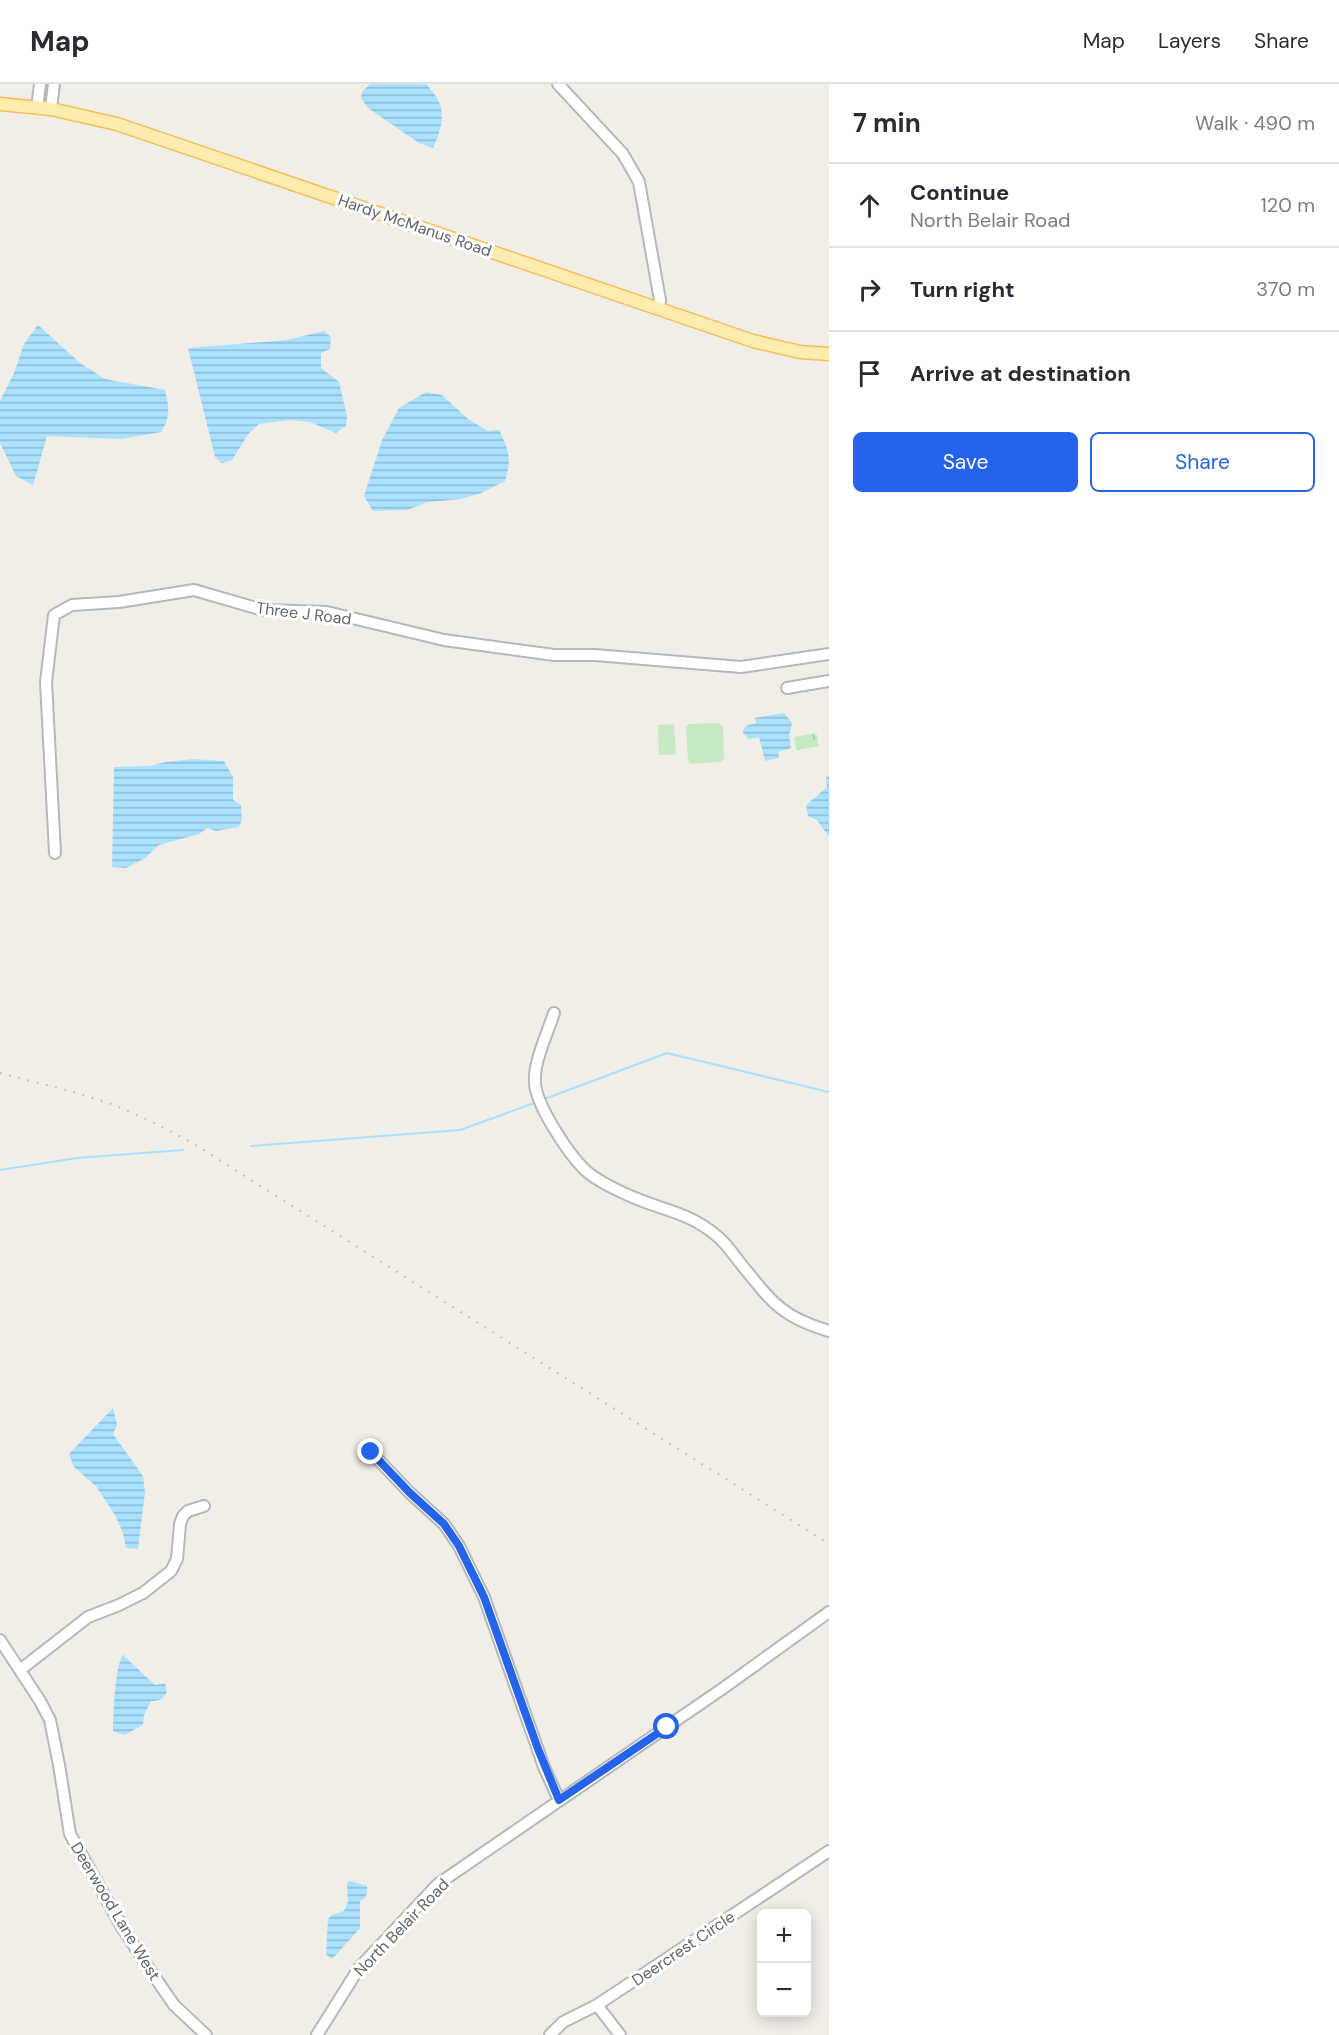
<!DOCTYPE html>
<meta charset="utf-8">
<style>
body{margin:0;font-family:"DM Sans",sans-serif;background:#f7f7f7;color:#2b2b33}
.controls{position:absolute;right:18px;bottom:18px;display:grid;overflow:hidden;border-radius:9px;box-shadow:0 3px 15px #0003}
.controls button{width:54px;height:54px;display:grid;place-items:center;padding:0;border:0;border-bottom:2px solid #e1e1e2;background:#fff;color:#2b2b33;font:30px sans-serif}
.stop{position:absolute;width:18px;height:18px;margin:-14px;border:4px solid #2563eb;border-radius:50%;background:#fff}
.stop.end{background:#2563eb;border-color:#fff;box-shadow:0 2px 6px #0008}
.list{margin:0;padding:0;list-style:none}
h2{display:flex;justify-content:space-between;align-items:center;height:78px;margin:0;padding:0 24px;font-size:26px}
h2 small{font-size:20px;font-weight:400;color:#7c7c81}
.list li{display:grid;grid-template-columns:39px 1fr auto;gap:18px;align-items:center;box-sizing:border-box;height:84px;padding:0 24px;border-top:2px solid #e1e1e2}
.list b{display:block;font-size:22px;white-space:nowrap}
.list p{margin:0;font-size:20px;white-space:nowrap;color:#7c7c81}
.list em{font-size:20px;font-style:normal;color:#7c7c81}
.actions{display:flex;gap:12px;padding:18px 24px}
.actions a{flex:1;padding:14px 0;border:2px solid #2563eb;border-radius:9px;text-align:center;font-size:21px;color:#2563eb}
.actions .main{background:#2563eb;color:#fff}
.icon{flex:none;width:33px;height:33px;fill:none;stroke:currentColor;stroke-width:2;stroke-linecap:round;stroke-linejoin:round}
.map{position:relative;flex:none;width:829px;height:1951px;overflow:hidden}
header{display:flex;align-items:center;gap:36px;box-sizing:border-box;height:84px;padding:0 30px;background:#fff;border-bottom:2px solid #e1e1e2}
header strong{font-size:28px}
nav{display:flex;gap:33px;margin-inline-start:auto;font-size:21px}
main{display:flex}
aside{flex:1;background:#fff}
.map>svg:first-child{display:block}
</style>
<header>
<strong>Map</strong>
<nav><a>Map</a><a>Layers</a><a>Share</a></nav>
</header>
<main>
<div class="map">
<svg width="829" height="1951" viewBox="0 0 829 1951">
<defs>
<pattern id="park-tufts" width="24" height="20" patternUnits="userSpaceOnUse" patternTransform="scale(1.5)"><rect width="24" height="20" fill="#c7e9c4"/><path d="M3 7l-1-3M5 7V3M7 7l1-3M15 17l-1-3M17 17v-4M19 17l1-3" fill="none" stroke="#a5c0a3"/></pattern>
<pattern id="water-rules" width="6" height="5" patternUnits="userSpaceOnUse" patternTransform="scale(1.5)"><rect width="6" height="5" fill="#aae1ff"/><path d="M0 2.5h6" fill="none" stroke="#8ebad2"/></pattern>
</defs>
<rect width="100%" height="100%" fill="#f1eee8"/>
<path fill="#c7e9c4" d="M718,639L723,642L724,675L720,678L690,680L688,676L686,643L689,640Z
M674,640L676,670L659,671L658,641Z"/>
<path fill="url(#park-tufts)" d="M816,649L819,662L796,666L794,653Z"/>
<path fill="url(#water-rules)" d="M370,0H426C430,5 435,10 438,16C446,31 440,49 433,64L419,59L368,24L361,14L362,8Z
M38,241L80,279L105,295L165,306C169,323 171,333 161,348L121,355L47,352L33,401L16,392L0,359V317L14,289L24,260Z
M324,247L331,253L330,265L321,269V284L339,298L347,332L346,342L336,349L310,338L290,336L259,340L249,349L232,376L222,379L215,373L188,264L287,256Z
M426,308L442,311L468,335L488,347L499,346C509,367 512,375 505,397L481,409L461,415L428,418L407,426L373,427L364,412L382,356L399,324Z
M784,629L792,639L789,651L791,664L778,668L779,674L765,677L759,653L749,655L743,649C743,641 749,641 756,639L755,634Z
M193,675L224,677L233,693V716L241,721L242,735L239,743L216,747L207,744L199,750L159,761L145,774L126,784L112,783L114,683L149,682L166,678Z
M829,692V753L817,736L808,732L806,721L827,703L826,693Z
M113,1324L117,1341L113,1350L143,1392L145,1408L138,1465L126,1464L123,1449L115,1431L96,1402L74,1383L69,1370Z
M123,1571L155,1601L165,1599L167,1608C163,1615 159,1617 151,1617L144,1631L143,1641L124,1651L113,1647C113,1632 115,1581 123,1571Z
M350,1797L367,1802V1810L364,1815L360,1817V1844L333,1874H330L326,1870L328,1835L332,1831L344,1827L348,1818L347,1799Z"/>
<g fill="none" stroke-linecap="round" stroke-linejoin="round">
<path stroke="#aae1ff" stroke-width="2" d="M542,1016L667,969L829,1008
M251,1062L460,1046L537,1018
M0,1086L77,1074L183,1066"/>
<g stroke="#b5b8bc" stroke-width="14">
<path id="minor" d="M558,0L623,70L639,98L660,216L659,225
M37,24L40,0
M51,25L54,0
M787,604L829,597
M55,769L46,598L54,531L72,521L119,518L194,506L263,526L327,528L444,556L554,571H595L741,583L829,570
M554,929C548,948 533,979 535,999C536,1021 568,1069 584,1085C595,1096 620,1108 635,1114C666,1127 690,1129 717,1152C726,1159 733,1170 741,1180C771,1217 781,1233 829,1247
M367,1364L410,1409L444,1440L459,1462L484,1513L544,1683L559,1716
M0,1556L40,1617L50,1636L59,1681L70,1750L123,1845L152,1889L174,1921L206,1951
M20,1586L88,1533L119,1521L143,1509L171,1487L177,1475L180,1440L183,1432L188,1427L204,1422
M597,1921L620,1951
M317,1951L359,1884L438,1800L722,1605L829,1528
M550,1951L563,1938L597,1921L829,1767"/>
</g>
<g stroke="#f6bf5c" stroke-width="15">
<path id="major" d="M0,20L51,25L117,40L753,257L800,268L829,270"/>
</g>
<use href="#minor" stroke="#fff" stroke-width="10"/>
<use href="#major" stroke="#ffecaf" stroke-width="12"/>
<path stroke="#b6b7b8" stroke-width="2" stroke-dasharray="1.5 8" stroke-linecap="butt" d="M0,989C37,999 75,1007 111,1020C139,1031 167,1045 194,1060L829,1460"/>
</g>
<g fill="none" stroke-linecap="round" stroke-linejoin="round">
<path stroke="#2563eb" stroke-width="8" d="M371,1368L410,1409L444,1440L459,1462L484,1513L538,1665L559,1716L667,1643"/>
</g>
<g text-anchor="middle" stroke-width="6" stroke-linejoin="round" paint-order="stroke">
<g font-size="16" fill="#5f6468" stroke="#fff">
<text transform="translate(415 141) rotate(19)" y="6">Hardy McManus Road</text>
<text transform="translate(304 529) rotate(7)" y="6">Three J Road</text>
<text transform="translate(116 1827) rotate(59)" y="6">Deerwood Lane West</text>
<text transform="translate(401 1843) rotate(-46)" y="6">North Belair Road</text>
<text transform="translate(683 1864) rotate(-34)" y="6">Deercrest Circle</text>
</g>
</g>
</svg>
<div class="controls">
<button>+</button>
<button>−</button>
</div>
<div class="stop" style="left:667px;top:1643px"></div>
<div class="stop end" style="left:371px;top:1368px"></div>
</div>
<aside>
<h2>7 min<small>Walk · 490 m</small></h2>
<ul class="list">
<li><svg class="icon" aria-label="ahead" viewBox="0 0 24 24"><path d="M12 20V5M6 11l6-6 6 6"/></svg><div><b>Continue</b><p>North Belair Road</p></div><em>120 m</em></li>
<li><svg class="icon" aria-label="right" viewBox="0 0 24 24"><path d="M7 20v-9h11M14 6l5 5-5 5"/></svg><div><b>Turn right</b></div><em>370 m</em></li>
<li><svg class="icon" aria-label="arrive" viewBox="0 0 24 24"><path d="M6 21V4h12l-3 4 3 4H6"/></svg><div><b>Arrive at destination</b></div></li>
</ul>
<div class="actions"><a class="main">Save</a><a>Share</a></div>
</aside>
</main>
